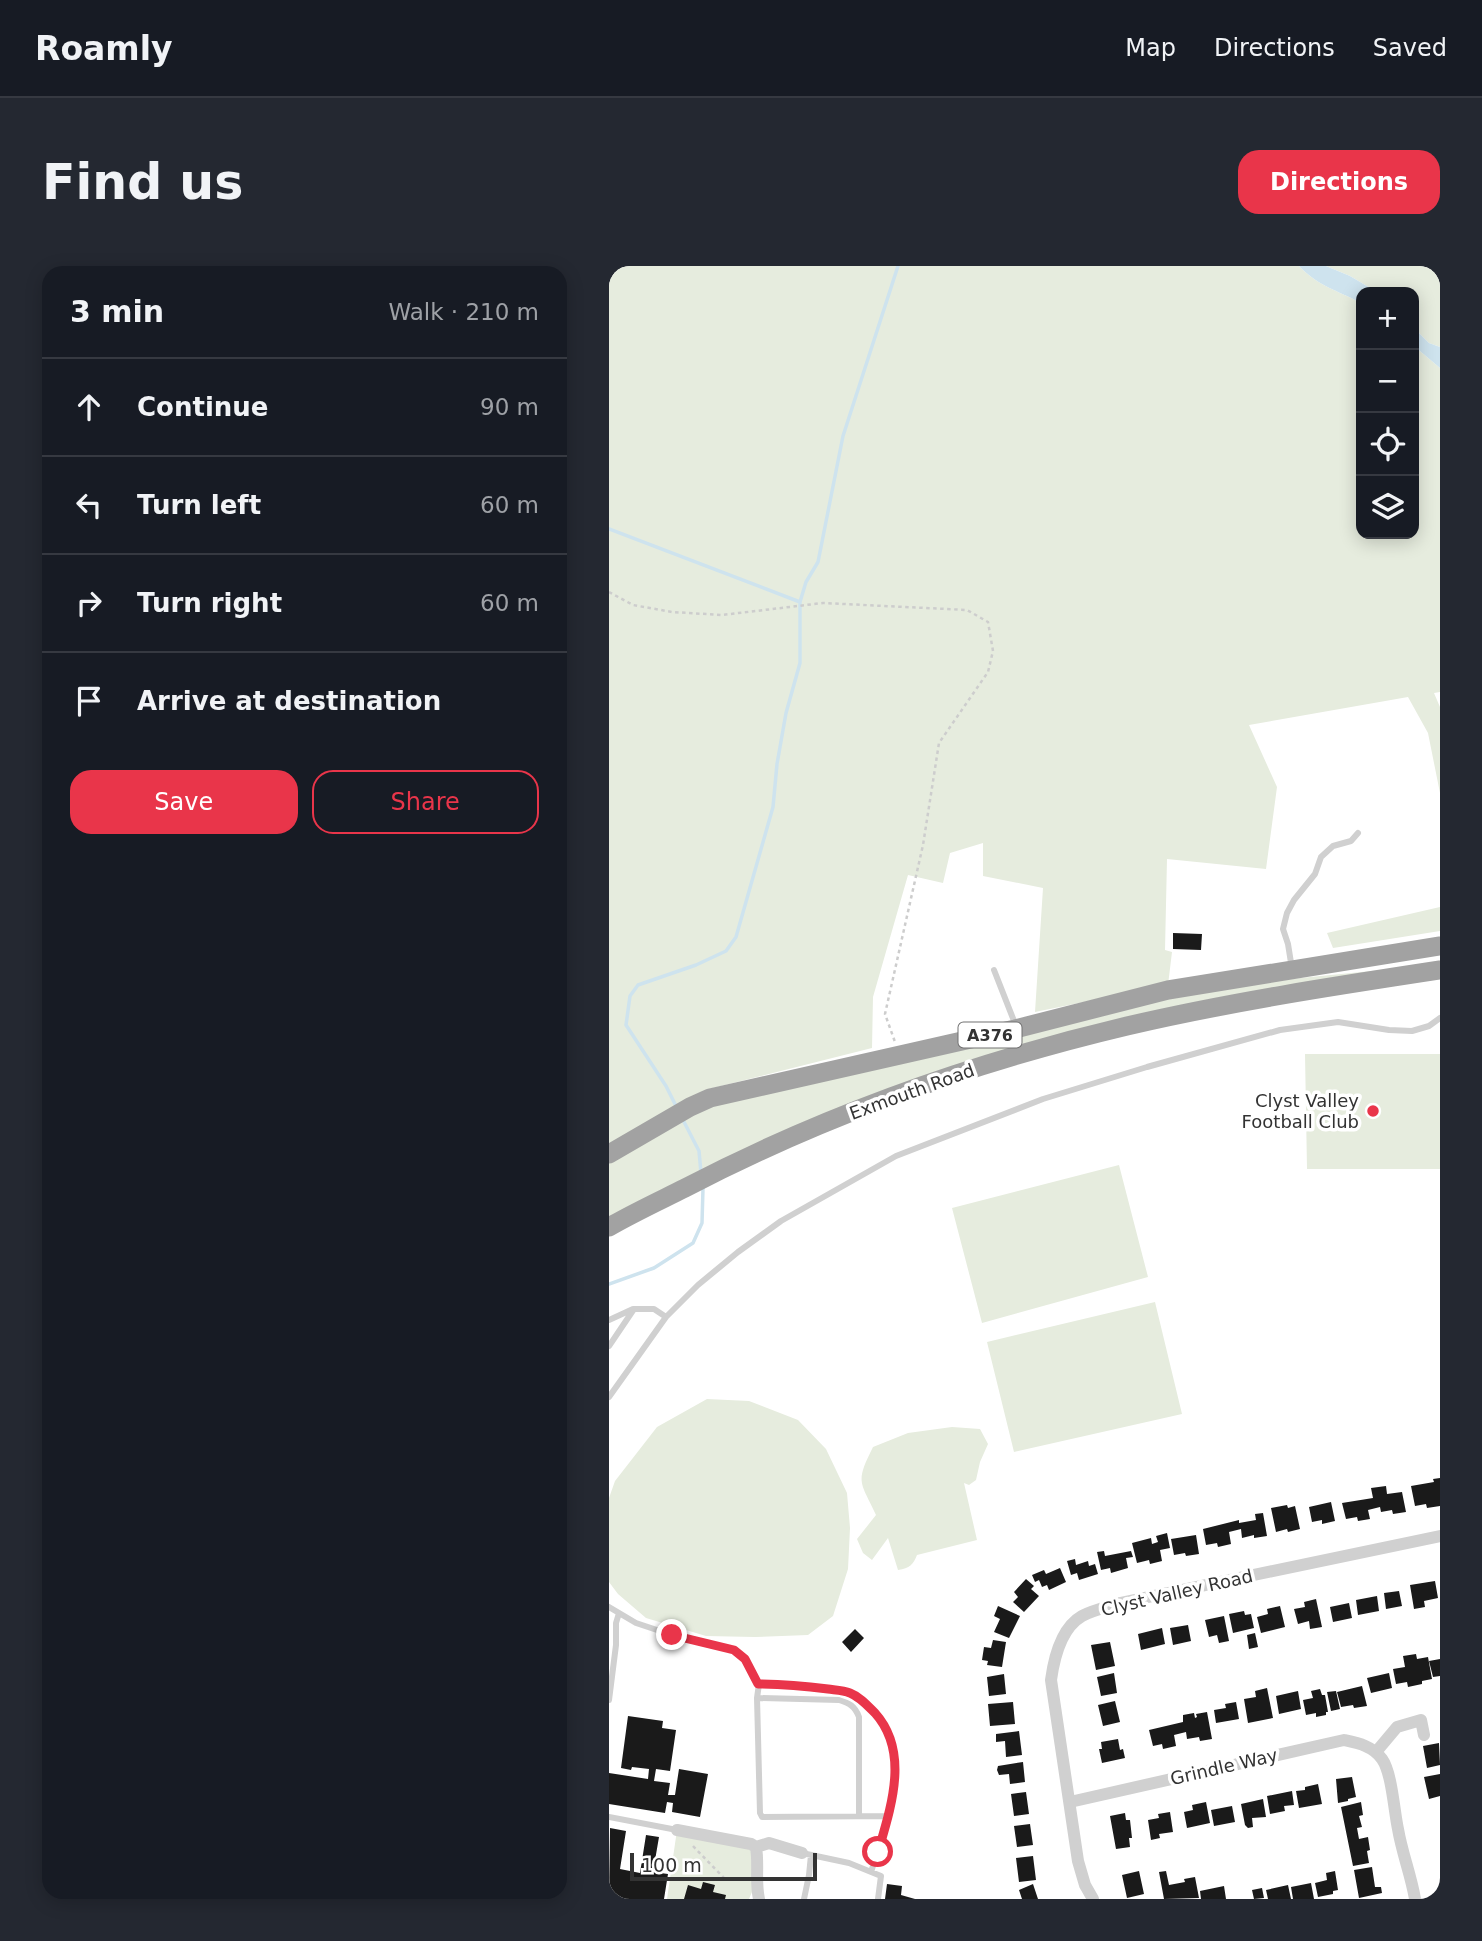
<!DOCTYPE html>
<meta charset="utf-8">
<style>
body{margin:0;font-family:"DejaVu Sans",sans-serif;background:#242831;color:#f1f3f6}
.controls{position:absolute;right:21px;top:21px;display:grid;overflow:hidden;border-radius:14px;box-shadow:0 4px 18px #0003}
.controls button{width:63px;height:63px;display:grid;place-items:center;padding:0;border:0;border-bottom:2px solid #363941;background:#171b24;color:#f1f3f6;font:35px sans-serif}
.scale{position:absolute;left:21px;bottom:18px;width:187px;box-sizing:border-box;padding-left:7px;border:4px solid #333;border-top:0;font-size:19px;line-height:24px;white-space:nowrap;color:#333;-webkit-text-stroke:5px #fff;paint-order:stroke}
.stop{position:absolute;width:21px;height:21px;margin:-16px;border:5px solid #e9354a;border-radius:50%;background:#fff}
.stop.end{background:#e9354a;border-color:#fff;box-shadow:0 2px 7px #0008}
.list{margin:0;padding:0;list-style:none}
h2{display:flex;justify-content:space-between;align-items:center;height:91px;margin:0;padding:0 28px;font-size:30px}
h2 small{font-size:23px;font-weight:400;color:#9ea1a6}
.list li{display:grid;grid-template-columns:46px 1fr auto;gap:21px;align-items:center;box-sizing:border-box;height:98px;padding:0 28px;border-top:2px solid #363941}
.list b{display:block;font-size:26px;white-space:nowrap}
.list em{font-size:23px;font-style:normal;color:#9ea1a6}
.actions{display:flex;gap:14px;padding:21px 28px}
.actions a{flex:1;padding:16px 0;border:2px solid #e9354a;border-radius:21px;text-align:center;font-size:24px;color:#e9354a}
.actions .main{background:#e9354a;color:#fff}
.icon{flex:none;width:38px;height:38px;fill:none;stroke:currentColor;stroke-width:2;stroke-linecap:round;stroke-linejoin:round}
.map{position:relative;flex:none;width:831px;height:1633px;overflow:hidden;border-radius:21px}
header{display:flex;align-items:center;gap:42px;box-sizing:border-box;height:98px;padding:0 35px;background:#171b24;border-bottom:2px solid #363941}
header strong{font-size:33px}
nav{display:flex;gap:38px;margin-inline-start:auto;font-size:24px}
.intro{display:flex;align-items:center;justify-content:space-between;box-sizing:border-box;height:168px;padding:0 42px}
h1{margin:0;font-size:49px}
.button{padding:18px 32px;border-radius:21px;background:#e9354a;color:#fff;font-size:24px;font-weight:700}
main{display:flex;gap:42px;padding:0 42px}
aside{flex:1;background:#171b24;border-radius:21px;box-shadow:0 4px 18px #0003}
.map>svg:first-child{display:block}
</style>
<header>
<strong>Roamly</strong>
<nav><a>Map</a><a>Directions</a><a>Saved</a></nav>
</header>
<div class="intro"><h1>Find us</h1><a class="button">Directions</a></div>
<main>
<aside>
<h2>3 min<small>Walk · 210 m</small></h2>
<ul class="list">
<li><svg class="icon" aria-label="ahead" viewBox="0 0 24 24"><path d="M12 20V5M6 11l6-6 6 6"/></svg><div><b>Continue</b></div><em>90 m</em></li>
<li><svg class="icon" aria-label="left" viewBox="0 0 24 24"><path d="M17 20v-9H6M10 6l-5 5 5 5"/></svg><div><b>Turn left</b></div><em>60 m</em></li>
<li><svg class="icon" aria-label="right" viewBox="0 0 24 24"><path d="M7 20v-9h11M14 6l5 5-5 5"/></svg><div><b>Turn right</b></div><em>60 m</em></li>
<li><svg class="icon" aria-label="arrive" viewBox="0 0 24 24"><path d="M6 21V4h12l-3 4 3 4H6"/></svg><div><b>Arrive at destination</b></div></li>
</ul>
<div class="actions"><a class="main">Save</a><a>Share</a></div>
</aside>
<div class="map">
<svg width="831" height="1633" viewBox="0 0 831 1633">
<rect width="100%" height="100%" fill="#fff"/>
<path fill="#e6ecde" d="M0,0H690C710,21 728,24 752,37V268H805V80L831,102V426L825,427L831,441V527L819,467L799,431L640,459L668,521L657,603L558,593L556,684L563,686L559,719L426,746L434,622L374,610V577L341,587L334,617L299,609L264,731L263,782L96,824L0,880Z
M717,0H831V81L820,77L805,62V26H768L741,10Z
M831,641V665L724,682L718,667Z
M783,703L386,789L0,955V896L103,837L610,720Z
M696,788H831V903H698Z
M510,899L539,1011L373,1057L343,942Z
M546,1036L573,1148L405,1186L378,1076Z
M98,1133L140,1135L189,1154L217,1183L238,1227L241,1262L239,1303L224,1350L199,1369L146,1371L97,1370L37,1352L9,1328L0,1316V1232L6,1215L48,1161Z
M343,1161L371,1163L379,1178L371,1196L367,1214L360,1219L355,1217L368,1274L308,1289C304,1299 301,1302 289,1304L279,1272L263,1294L254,1287L248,1273L267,1249C251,1215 246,1217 264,1181L299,1167Z
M68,1564L144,1583L143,1626L140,1633H58Z"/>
<path fill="#cee3ee" d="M690,0H717L741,10L768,26H752V37C728,24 710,21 690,0Z
M805,62L820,77L831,81V102L805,80Z"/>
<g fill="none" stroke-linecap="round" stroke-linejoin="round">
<path stroke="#cee3ee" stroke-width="3.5" d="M0,263L191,336
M68,842L57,820L17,759L21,730L29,719L87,699L117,685L127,671L164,541L168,498L177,447L191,397V336L197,316L209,296L234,170L289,0
M73,852L90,885L92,907
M0,1018L45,1002L84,977L93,957L94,922"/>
</g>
<path fill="#1a1a1a" d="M564,667L593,668L592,684L564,683Z
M831,1212V1240L818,1242L817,1238L806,1240L802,1220L825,1216L824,1213Z
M777,1220L778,1228L793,1226L797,1246L784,1248L783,1244L772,1246L771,1241L759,1244L761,1253L749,1255L748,1251L737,1253L733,1237L764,1232L762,1222Z
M722,1236L726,1255L713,1258V1254L703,1256L700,1241Z
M678,1239L679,1242L686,1240L691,1263L679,1266L678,1263L667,1266L662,1242Z
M654,1247L658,1270L645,1272V1269L633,1272L632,1263L620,1266L622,1278L609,1281L608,1277L597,1279L594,1263L630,1254V1257L647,1254L646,1248Z
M558,1267L561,1282L551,1284L553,1295L541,1298L540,1294L528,1297L523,1277L542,1272L543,1278L549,1276L547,1270Z
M587,1269L590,1288L577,1290L576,1287L565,1289L562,1273Z
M495,1285L496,1290L522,1285L524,1291L517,1292L519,1302L502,1307L501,1302L492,1304L488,1286Z
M466,1293L467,1299L479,1295L480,1300L486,1298L489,1308L470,1314L468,1307L462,1309L458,1295Z
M451,1302L457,1316L440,1324L438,1319L433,1321L430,1314L426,1316L423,1309L435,1304L437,1308Z
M417,1313L425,1320L422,1323L430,1330L415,1346L404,1336L409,1331L405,1326Z
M826,1315L829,1332L815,1335L816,1341L805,1343L801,1319Z
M790,1325L793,1340L777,1343L775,1327Z
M768,1330L770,1345L749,1349L747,1334Z
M707,1333L713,1361L701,1363L700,1355L689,1358L685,1343L696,1341L695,1336Z
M740,1337L743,1352L724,1356L721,1341Z
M389,1340L411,1350L400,1372L385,1366L391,1353L385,1350Z
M671,1340L676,1361L652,1367L648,1351L659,1348L658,1343Z
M635,1345L636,1349L642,1348L645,1362L624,1367L620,1348Z
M615,1350L620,1375L610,1377L608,1369L600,1371L596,1354Z
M579,1359L582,1375L564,1379L561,1362Z
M553,1362L556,1378L532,1384L529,1368Z
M246,1363L255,1372L242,1386L233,1376Z
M646,1367L649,1381L640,1383L638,1369Z
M384,1374L397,1376L393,1401L378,1399L379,1395L373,1394L375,1381L382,1382Z
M501,1376L506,1400L487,1404L482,1379Z
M807,1388L808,1393L819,1391L823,1413L813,1415V1418L799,1421L798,1416L787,1418L784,1403L796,1401L794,1390Z
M831,1393V1410L824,1411L820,1395Z
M505,1407L508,1427L492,1430L488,1411Z
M780,1407L783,1422L762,1427L758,1412Z
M395,1408L397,1428L380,1430L378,1411Z
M753,1420L758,1440L745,1442L744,1439L732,1441L728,1426Z
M658,1422L664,1452L639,1457L635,1433L647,1431L646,1425Z
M711,1423L713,1429H716L719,1446H717V1449L707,1451V1447L697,1449L694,1434L704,1432L702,1425Z
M689,1425L692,1443L670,1448L667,1430Z
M727,1425L731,1443L722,1445L718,1426Z
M506,1435L511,1456L494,1460L489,1439Z
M404,1436L406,1458L381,1460L379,1438Z
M627,1436L630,1453L607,1457L605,1444L617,1442L616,1438Z
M598,1446L603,1473L591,1475L590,1471L578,1473L577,1466L565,1469L567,1480L554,1483L553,1478L544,1480L540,1464L574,1456V1449L585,1447L586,1452L588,1451L587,1448Z
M19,1450L54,1455L53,1462L67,1464L61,1505L47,1503L45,1515L61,1517L59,1529H66L70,1503L99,1508L91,1551L63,1546L64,1537L58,1536L56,1547L0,1538V1507L39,1513L40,1503L23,1501L22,1504L12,1502Z
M410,1465L413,1489L397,1491L396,1475L387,1476V1468Z
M509,1473L511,1484L514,1483L516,1492L493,1497L490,1483H493L492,1476Z
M830,1477L831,1499L818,1502L814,1480Z
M414,1496L416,1516L401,1518L400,1508L390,1509L388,1504L389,1500Z
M831,1508V1530L820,1533L815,1511Z
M743,1511L747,1531L739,1533V1535L729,1537L727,1513Z
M709,1518L713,1538L690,1542L687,1525L696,1524V1521Z
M683,1525L685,1539L675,1540L676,1545L661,1548L658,1530Z
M417,1526L420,1548L405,1550L402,1528Z
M654,1533L657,1551L643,1552L644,1561L639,1562L636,1559L632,1538Z
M597,1536L601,1557L578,1562L575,1546L584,1544L583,1539Z
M752,1536L754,1549L750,1550L753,1561L748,1562L750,1573L759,1571L761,1584L758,1585L760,1597L744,1600L732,1541Z
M623,1540L626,1556L605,1560L602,1544Z
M561,1546L564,1566L550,1568L551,1572L542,1574L539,1554L550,1552L549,1548Z
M516,1547L517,1554H521L523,1572H520L521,1581L507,1583L501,1550Z
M421,1558L424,1579L408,1581L405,1560Z
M1,1562L17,1565L11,1603L31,1607L37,1569L50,1571L44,1606L59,1608L55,1633H0Z
M424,1590L427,1614L410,1616L407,1592Z
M763,1601L766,1621H772L773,1627L750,1632L745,1604Z
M530,1605L535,1628L518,1632L513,1609Z
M557,1605L560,1619L576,1616L575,1613L586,1611L590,1632L555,1633L550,1606Z
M726,1605L729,1624L724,1625V1628L709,1631L706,1617L718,1614L717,1607Z
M94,1616L106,1619L104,1626L117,1629L116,1633H75L79,1619L92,1623Z
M702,1617L705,1633H684L682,1621Z
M278,1618L293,1620L292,1629L306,1633H276Z
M424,1618L429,1633H413L410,1624Z
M679,1619L682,1633H659L657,1624Z
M615,1620L617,1633H592L591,1625Z
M653,1622L655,1632L645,1633L643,1624Z"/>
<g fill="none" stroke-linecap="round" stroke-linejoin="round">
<path stroke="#cdcdcd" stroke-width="2.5" stroke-dasharray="3.5 3.5" stroke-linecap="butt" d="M0,326L24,339L63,346L113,349L214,337L358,344L379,356L384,385L379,406L330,477L314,579L276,748L286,776
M84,1580L116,1613"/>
<path stroke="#d0d0d0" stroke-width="6" d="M683,703L679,678L674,663L678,647L685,634L706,608L712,591L724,580L742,575L749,567
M385,704L405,755L411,785
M0,1054L24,1043
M0,1080L25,1043H45L57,1051
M0,1131L57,1051L89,1019L129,986L172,955L287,890L434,833L538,801L671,764L729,756L780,764L803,765L820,760L831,752
M0,1341L27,1357L63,1369L125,1384L136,1393L150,1418C173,1418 196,1420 220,1423C226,1424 234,1424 241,1427C251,1431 258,1439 266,1447C305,1491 278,1558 262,1606
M150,1418L148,1432L151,1547L153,1551L280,1550
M148,1432L230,1434C240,1437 246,1440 250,1451V1550
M0,1434L7,1379V1357L10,1347
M0,1551L68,1564
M193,1587L240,1597L272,1610L269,1633
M195,1633L200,1609L202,1589"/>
<path stroke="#d0d0d0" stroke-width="12" d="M767,1486L788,1461L812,1454L815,1469
M461,1536L735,1474C749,1477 764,1480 773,1493C783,1507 785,1545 789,1563C793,1587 802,1609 806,1633
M68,1564L142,1578L147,1581C150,1598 146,1616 150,1633
M147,1581L160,1577L193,1587
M484,1633L476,1619L469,1595L442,1414C445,1392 452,1362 473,1350C484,1344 499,1341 511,1337L831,1270"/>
<path stroke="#a2a2a2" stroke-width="19" d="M0,888L81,841L101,832L406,763L559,724L831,680
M0,961C24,947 50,935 76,922C214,850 366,796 518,760C621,736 726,720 831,704"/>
</g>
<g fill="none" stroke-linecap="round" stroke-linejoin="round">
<path stroke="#e9354a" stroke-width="9" d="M63,1369L125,1384L136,1393L149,1418C173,1418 196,1420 219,1423C226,1424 234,1424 241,1427C251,1431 258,1439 266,1447C301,1486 282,1541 269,1586"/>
</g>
<circle fill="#e9354a" stroke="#fff" stroke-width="2.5" cx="764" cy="845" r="7"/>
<g text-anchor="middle" stroke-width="7" stroke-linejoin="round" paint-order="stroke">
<rect fill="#fff" stroke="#707070" stroke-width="2" x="349.5" y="756.5" width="63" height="25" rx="5"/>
<g font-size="16" font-weight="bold" fill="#333">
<text x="381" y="775">A376</text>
</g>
<g font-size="18" fill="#333" stroke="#fff">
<text transform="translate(303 826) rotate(-20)" y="6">Exmouth Road</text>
<text transform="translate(568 1327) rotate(-13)" y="6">Clyst Valley Road</text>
<text transform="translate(615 1501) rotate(-13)" y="6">Grindle Way</text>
</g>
<g font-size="18" fill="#333" stroke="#fff" text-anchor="end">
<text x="750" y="841">Clyst Valley<tspan x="750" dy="21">Football Club</tspan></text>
</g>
</g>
</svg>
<div class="controls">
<button>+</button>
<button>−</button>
<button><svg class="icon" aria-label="locate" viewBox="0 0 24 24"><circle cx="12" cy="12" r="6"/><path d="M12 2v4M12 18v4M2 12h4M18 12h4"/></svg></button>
<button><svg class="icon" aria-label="layers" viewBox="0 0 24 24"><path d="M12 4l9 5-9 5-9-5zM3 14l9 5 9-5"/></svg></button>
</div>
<div class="scale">100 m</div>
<div class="stop" style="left:269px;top:1586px"></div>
<div class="stop end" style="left:63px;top:1369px"></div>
</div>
</main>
